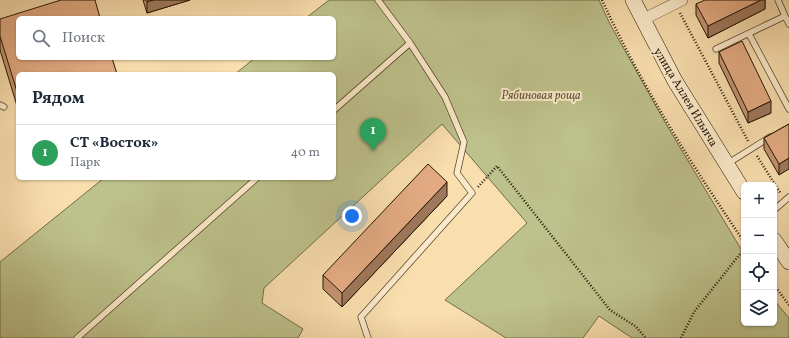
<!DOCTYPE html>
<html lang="ru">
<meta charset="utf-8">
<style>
body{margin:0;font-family:Vollkorn,serif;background:#f2f2f3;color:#1f2937}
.controls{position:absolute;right:12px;bottom:12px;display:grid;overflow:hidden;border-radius:6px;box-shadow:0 1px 3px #0004}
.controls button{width:36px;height:36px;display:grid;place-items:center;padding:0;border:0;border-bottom:1px solid #e0e1e3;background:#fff;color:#1f2937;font:20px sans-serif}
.you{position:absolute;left:352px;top:216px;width:14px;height:14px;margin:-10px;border:3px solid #fff;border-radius:50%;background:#1a73e8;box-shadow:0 0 0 6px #1a73e833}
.badge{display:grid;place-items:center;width:26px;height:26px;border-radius:50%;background:#7c3aed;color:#fff;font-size:13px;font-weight:700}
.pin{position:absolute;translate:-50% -33px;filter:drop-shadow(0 1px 2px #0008)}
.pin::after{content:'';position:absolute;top:21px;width:14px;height:12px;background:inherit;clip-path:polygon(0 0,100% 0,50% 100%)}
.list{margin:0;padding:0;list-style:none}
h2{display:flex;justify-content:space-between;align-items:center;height:52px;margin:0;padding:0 16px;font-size:17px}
h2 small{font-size:13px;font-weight:400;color:#747a83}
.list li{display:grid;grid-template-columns:26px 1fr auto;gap:12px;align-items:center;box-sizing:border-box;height:56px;padding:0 16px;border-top:1px solid #e0e1e3}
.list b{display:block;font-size:15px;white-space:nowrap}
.list p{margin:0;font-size:13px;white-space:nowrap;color:#747a83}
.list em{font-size:13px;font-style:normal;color:#747a83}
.icon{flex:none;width:22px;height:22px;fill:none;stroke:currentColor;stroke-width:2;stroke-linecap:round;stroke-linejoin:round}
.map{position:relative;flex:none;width:789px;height:338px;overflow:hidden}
.search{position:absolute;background:#fff;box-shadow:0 1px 3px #0004;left:16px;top:16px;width:320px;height:44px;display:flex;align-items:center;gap:10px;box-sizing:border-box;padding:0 14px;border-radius:6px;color:#747a83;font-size:15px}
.panel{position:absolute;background:#fff;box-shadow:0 1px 3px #0004;left:16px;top:72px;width:320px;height:108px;border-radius:6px}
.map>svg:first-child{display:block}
</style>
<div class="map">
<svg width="789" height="338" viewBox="0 0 789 338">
<rect width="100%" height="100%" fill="#f9deae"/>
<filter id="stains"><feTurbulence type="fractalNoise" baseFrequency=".005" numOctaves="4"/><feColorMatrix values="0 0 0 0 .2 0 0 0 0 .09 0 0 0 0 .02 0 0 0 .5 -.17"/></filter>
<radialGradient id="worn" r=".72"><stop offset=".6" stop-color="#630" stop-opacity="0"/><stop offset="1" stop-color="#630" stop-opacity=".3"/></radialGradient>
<path fill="#bdc18b" stroke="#726c48" d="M329,0H599L610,24L666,124L744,254V323H774V300L789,318V338H632L599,316L583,338H506L445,300L527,223L442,124L264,288L262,303L303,329L298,338H0V262L104,178H334V74H235L255,58H334V18H306Z"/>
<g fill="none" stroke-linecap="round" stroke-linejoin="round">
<g stroke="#5b482e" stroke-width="7">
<path id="lane" d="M785,16L789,24
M749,34L789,109
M716,49L785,16L778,0
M0,105L4,107
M334,110L410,43
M727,164L770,137
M774,210L789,197
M77,338L257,178
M368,338L361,317L472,193L457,173L464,142L445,97L410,43L378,0"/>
</g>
<g stroke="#5b482e" stroke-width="12">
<path id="street" d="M642,20L682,0"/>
</g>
<g stroke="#261604" stroke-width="16">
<path id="secondary" d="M633,0L675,81L744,192
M774,240L789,262"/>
</g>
<path stroke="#261604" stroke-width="2.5" stroke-dasharray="1 2" stroke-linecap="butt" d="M602,0C641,85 692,165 744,242
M680,13L748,141
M757,156L781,194
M478,187L497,166L610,310L635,326L646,338
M774,285L789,305
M681,338L694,312L744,249"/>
<use href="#lane" stroke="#fbeaca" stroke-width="5.5"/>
<use href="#street" stroke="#fbeaca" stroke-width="11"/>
<use href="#secondary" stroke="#fbeaca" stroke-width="15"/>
</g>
<path fill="#c39371" stroke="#261604" d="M143,0H190L147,13Z
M765,0V9L708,38L696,15V4Z
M0,19L18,74V109L0,50Z
M719,52L771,113L748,123L719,63Z
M789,124L779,175L764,149V138Z
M447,196L342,307L323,289V275Z"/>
<path fill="#9f785c" stroke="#261604" d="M153,0H190L147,13V2Z
M761,0H765V9L708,38V26Z
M771,101V113L748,123V112Z
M789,158V169L779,175V164Z
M447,182V196L342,307V293Z"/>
<path fill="#e3ab83" stroke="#261604" d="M61,0H95L100,18H18V58H112L117,74H18V95L0,36V19Z
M147,0H153L147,2Z
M705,0H761L708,26L696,4Z
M742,41L771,101L748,112L719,52Z
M789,124V158L779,164L764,138Z
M428,164L447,182L342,293L323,275Z"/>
<g text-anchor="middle" stroke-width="4" stroke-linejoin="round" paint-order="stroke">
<g font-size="12" font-style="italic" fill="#5b5233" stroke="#fbeaca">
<text x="541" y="99">Рябиновая роща</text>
</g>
<g font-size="12" fill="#261604" stroke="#fbeaca">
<text transform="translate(686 97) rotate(59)" y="4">улица Аллея Ильича</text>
</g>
</g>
<rect width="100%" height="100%" filter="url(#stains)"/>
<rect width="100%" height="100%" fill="url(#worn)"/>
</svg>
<div class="controls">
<button>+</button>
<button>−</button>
<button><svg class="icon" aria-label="locate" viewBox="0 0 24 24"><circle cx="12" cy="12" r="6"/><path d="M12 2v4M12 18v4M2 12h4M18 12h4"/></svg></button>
<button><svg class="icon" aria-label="layers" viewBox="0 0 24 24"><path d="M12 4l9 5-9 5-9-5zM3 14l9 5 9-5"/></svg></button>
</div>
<div class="you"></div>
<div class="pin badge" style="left:373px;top:151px;background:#2e9e5b">1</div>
<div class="search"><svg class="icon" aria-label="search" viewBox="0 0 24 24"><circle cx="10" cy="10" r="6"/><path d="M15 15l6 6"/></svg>Поиск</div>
<section class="panel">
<h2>Рядом<small></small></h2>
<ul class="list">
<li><span class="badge" style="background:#2e9e5b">1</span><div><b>СТ «Восток»</b><p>Парк</p></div><em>40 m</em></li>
</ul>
</section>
</div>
